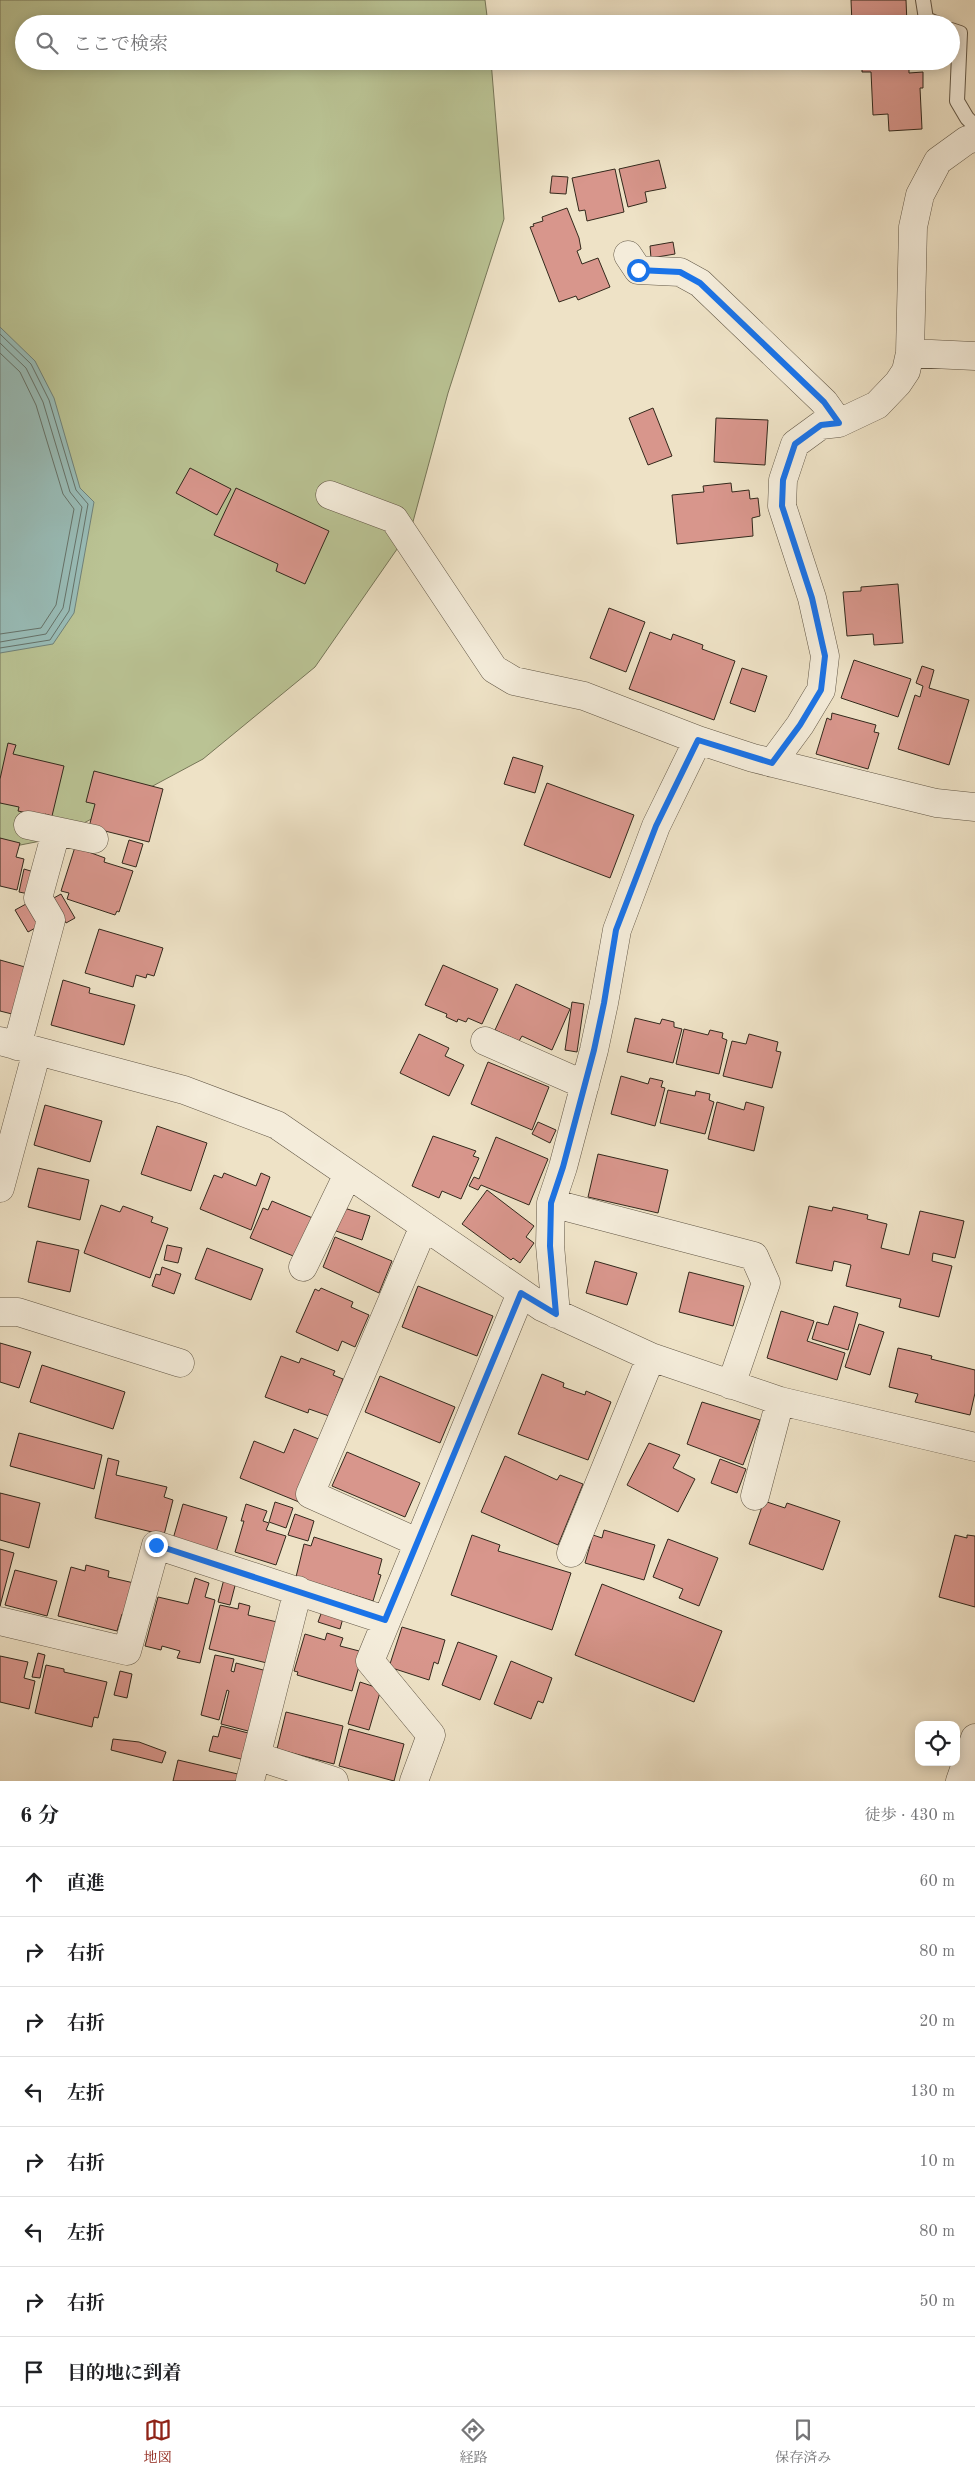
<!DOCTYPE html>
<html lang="ja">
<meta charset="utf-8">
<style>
body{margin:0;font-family:"Old Standard TT","Noto Serif JP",serif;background:#f2f2f2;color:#202124}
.controls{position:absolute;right:15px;bottom:15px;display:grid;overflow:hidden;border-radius:10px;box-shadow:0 2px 12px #0003}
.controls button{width:45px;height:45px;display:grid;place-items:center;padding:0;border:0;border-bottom:1px solid #e0e0e0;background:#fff;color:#202124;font:25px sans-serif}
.stop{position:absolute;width:15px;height:15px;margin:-11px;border:4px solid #1a73e8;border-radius:50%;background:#fff}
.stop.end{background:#1a73e8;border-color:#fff;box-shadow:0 1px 5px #0008}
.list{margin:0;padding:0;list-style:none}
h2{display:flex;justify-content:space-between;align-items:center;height:65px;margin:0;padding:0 20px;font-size:21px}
h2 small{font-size:16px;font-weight:400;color:#757577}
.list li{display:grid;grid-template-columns:32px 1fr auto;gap:15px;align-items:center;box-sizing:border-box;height:70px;padding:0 20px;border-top:1px solid #e0e0e0}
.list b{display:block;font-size:19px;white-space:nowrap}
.list em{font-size:16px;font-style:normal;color:#757577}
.icon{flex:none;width:28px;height:28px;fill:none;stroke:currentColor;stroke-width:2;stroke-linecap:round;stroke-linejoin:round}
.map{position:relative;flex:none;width:975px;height:1781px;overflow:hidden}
.search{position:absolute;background:#fff;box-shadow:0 2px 12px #0003;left:15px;right:15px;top:15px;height:55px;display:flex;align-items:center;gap:12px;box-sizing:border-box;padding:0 18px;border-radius:28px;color:#757577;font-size:19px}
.sheet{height:625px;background:#fff}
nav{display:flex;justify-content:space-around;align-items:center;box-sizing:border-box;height:70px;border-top:1px solid #e0e0e0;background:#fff;font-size:14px;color:#757577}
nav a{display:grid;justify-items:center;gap:2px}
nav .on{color:#8f2418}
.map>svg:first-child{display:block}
</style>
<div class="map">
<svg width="975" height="1781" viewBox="0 0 975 1781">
<rect width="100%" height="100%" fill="#eee2c6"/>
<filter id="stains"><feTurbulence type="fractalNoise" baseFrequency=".004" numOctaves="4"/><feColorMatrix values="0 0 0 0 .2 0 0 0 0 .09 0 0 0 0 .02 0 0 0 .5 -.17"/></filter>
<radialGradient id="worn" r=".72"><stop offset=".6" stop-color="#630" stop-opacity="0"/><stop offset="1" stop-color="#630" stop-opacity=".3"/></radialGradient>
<path fill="#bac394" stroke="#767658" d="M0,0H485L488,24H24V61H491L504,219L448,393L411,529L315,667L203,759L56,838L0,849Z"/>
<path fill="#99bdb8" stroke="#70827a" d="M0,327L35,361L54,398L80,488L94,502L74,613L53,644L0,653Z"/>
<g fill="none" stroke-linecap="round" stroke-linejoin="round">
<path stroke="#66736a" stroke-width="1" d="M0,334L31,364L49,400L76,490L88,504L69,611L50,640L0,648
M0,343L26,368L43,402L70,492L82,507L63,608L46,634L0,642
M0,353L20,372L36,405L63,494L74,509L56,605L41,628L0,634"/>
</g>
<path fill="#d8968c" stroke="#33291c" d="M851,0H906L907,24H852Z
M862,61H909V73L923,72V88H920L922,129L889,131L888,114L873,115L871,72H862Z
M659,160L666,188L645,192L647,202L628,207L619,169Z
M615,169L624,212L587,221L585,210L579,211L572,178Z
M552,176L568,177L566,194L550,193Z
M567,208L579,238L581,249L577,251L582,264L598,258L610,287L578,300L576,296L559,302L530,227L534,226L533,224L543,221L542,217Z
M673,242L675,254L651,258L650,246Z
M653,408L672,456L648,465L629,418Z
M716,418L768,420L765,465L714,462Z
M190,468L231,489L217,515L176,493Z
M731,483L732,492L749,490L750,499L758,498L760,516L752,518L753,536L677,544L672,495L704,492L703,486Z
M236,488L329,531L305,584L276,571L278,564L214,535Z
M898,584L903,643L874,645L873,634L847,636L843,592L861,591V587Z
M609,608L645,622L626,672L590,658Z
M650,632L671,640L673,634L703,645L702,649L735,661L714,720L629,689Z
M854,660L911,679L898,717L841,698Z
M922,666L934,670L929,688L969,700L949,765L898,749L915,695L920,697L923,686L916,683Z
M742,668L767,676L755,712L730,703Z
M832,713L876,725L874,732L879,733L868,769L816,754L827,718L831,720Z
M8,743L16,745L13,754L64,766L52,816L45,814V817L18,811L19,807L0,803V779Z
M513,757L543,766L535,793L504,784Z
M94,771L163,789L149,842L89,827L95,804L86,802Z
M547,783L634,815L610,878L524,845Z
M0,838L20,843L16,857L24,859L17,890L0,886Z
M129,840L143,844L136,867L122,863Z
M75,847L105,858L104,862L133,871L119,912L117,911L115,915L67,899L69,893L61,891Z
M24,869L34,872L29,894L19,892Z
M61,894L75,918L66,923L52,899Z
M26,904L39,926L28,932L15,910Z
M99,929L163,948L154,976L147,974L146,978L136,975L133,987L85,973Z
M0,960L25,967L16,1015L0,1011Z
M443,965L498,989L482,1024L468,1018L466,1022L458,1019L457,1022L446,1017L447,1014L425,1005Z
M63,980L90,988L89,993L135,1005L124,1045L51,1025Z
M516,984L570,1009L552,1050L522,1036L519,1041L495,1030Z
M572,1002L584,1004L577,1052L565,1050Z
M635,1018L660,1024L662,1019L674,1022V1027L682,1029L673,1063L627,1052Z
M684,1029L708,1035L710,1030L723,1033L722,1038L727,1040L719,1074L676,1064Z
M419,1034L449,1048L445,1056L464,1065L449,1096L400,1073Z
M749,1034L778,1042L776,1051L781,1052L772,1088L723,1076L732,1041L746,1044Z
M488,1062L549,1087L532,1130L471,1104Z
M621,1076L648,1084L650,1078L663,1081L661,1087L665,1088L655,1126L611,1114Z
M668,1090L695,1096L696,1091L710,1094L709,1100L714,1102L705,1134L660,1123Z
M717,1102L744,1110L746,1102L764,1107L754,1151L708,1139Z
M45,1105L102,1121L90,1162L34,1145Z
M538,1122L556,1130L550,1143L532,1134Z
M157,1126L207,1143L191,1191L141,1174Z
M433,1136L476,1151L473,1156L479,1158L461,1199L442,1191L439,1198L412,1186Z
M496,1137L548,1159L529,1205L481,1185L478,1190L469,1186L474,1177L479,1179Z
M598,1154L668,1170L658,1213L588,1197Z
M38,1168L89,1180L80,1220L28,1207Z
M224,1173L256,1186L261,1173L270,1177L251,1230L200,1209L214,1175L222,1178Z
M487,1190L534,1226L526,1237L534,1243L520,1263L513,1258L511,1260L462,1224Z
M272,1201L315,1219L298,1258L250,1238L263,1208L268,1210Z
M101,1205L120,1212L123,1206L153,1217L151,1222L168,1228L150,1278L84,1253Z
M809,1206L832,1211L833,1207L868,1215L867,1219L887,1224L881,1248L909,1255L920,1211L964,1221L955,1258L933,1253L932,1261L952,1266L939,1317L899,1307L901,1299L846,1286L851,1265L834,1261L832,1271L796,1263Z
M344,1208L370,1216L362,1240L336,1231Z
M335,1237L392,1261L379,1293L323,1267Z
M37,1241L79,1250L70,1292L28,1282Z
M167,1245L182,1248L178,1263L164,1260Z
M207,1248L263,1269L251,1300L195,1279Z
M595,1261L637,1273L627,1305L586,1293Z
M162,1267L181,1274L174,1294L152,1286L156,1274L160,1275Z
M689,1272L744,1286L733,1326L679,1312Z
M418,1286L493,1316L477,1356L402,1327Z
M321,1288L353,1302L351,1307L369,1315L355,1347L342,1341L338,1351L296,1332L315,1289L319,1291Z
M834,1306L858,1313L848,1350L812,1339L817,1322L828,1325Z
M781,1311L814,1321L807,1341L845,1353L837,1380L767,1358Z
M859,1324L884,1332L870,1375L845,1367Z
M0,1343L31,1352L19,1388L0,1382Z
M898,1348L932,1356L931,1359L975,1370V1393L970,1415L915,1402L918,1394L889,1387Z
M281,1356L299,1363L301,1358L335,1371L333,1375L343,1379L329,1416L309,1409L308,1413L265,1397Z
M42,1365L125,1392L113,1429L30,1402Z
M542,1374L564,1383L563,1387L585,1395L586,1391L611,1402L588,1460L518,1434Z
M380,1376L455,1407L440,1443L365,1412Z
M702,1402L760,1420L743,1465L687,1444Z
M294,1429L321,1440L299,1502L240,1478L254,1441L284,1453Z
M19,1433L102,1455L94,1489L10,1466Z
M649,1443L680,1455L673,1468L695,1479L678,1512L627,1485Z
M347,1452L420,1483L405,1517L332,1486Z
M505,1456L557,1480L560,1475L583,1484L558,1545L481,1512Z
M108,1458L119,1461L116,1475L167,1487L164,1497L173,1500L164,1535L95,1518Z
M720,1459L746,1469L737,1493L711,1483Z
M0,1493L40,1503L29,1548L0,1540Z
M764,1501L785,1508L787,1503L840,1521L823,1570L749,1544Z
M275,1502L293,1508L286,1528L269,1522Z
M183,1504L227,1517L216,1552L173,1539Z
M246,1504L267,1511L263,1521L269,1523L266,1530L286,1536L276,1565L235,1552L244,1521H241Z
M295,1514L314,1521L308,1541L288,1535Z
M604,1530L655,1545L644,1580L585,1563L593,1535L602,1538Z
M472,1535L500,1545L498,1551L571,1573L552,1630L451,1595Z
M955,1535L967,1538V1535L975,1536V1607L939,1597Z
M314,1537L382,1559L378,1574L381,1575L373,1601L296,1577L304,1544L311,1546Z
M668,1539L718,1558L699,1606L679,1598L683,1589L653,1577Z
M0,1549L14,1553L0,1606Z
M86,1565L109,1571L108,1577L134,1583L125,1615L122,1614L117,1631L58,1616L71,1567L85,1571Z
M15,1570L57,1581L47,1616L5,1605Z
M195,1578L209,1583L205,1597L215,1600L200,1663L177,1658L180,1651L162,1646L161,1650L145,1646L158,1597L188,1604Z
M224,1579L236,1582L230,1605L218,1602Z
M602,1584L722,1631L694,1702L575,1655Z
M239,1603L250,1606L248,1615L277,1622L267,1663L209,1649L220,1605L238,1609Z
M322,1611L343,1618L340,1629L318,1622Z
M402,1627L445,1640L438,1664L434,1662L429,1680L389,1667Z
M327,1633L343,1638L340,1646L363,1652L352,1691L297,1675L298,1672L294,1671L305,1634L325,1640Z
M458,1642L497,1656L480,1700L442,1685Z
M38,1653L45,1655L40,1678L32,1677Z
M215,1655L234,1659L231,1671L234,1672L236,1663L267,1671L252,1732L221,1724L229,1691L227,1690L219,1720L201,1715Z
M0,1656L28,1662L24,1678L35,1681L29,1709L0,1702Z
M511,1661L552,1678L543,1703L538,1701L531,1719L494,1704Z
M46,1665L64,1669V1672L107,1682L98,1718L94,1717L92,1727L35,1713Z
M120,1671L132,1674L127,1698L114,1695Z
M360,1682L381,1689L369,1730L348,1724Z
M286,1712L343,1726L334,1764L277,1749Z
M221,1726L252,1734L245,1760L209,1751L213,1736L218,1737Z
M349,1729L404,1744L394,1781L339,1766Z
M113,1739L139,1742L166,1752L162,1763L111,1750Z
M178,1760L242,1775L241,1781H173Z"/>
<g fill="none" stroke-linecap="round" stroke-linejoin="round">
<g stroke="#625746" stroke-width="16">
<path id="service" d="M923,0L926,19L938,24
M951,30L960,33L957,101L967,118L975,126"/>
</g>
<g stroke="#625746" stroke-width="29">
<path id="minor" d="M628,255L638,270L680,272L700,283L824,402L839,423
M910,353L975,356
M330,495L394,519L494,669L514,681L584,696L698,740L753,758L936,803L975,807
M772,763L800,725L821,690L825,656L812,598L782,506L783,480L795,444L821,425L839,423L877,405L898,383L906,371L910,353L913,227L920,195L938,161L967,140L975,138
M28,825L94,839
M0,1041L184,1090L277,1125L542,1307L651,1357L780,1401L975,1447
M485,1041L585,1085
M17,1046L51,920L38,898L56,832
M0,1188L37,1051
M551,1203L754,1256L766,1283L731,1385
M303,1267L348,1174
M0,1312H18L180,1363
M556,1314L550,1245L551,1203L563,1167L594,1050L604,1003L617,930L656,826L698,740
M755,1496L780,1401
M417,1542L310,1494L424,1226
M571,1553L651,1357
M0,1621L127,1651L156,1545L385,1620
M256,1756L334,1781
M250,1781L298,1590
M414,1781L431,1735L370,1661L521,1293
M960,1781L975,1738"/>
</g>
<use href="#service" stroke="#f4ecda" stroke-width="14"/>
<use href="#minor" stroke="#f4ecda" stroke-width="28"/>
</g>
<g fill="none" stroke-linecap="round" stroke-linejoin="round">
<path stroke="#1a73e8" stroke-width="6" d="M156,1545L385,1620L521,1293L556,1314L550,1246L551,1203L563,1167L594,1050L604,1003L616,930L656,826L698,740L772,763L800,725L821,690L825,656L812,598L782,506L783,480L795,444L821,425L839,423L824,402L700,283L680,272L638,270"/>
</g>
<rect width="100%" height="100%" filter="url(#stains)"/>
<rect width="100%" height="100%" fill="url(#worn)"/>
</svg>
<div class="controls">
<button><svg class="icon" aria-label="locate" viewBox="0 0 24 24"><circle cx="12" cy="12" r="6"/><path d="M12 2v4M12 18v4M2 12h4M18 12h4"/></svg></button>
</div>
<div class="stop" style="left:638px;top:270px"></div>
<div class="stop end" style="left:156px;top:1545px"></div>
<div class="search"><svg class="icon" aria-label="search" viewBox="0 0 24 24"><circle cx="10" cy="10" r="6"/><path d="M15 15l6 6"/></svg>ここで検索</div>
</div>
<section class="sheet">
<h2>6 分<small>徒歩 · 430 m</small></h2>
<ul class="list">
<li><svg class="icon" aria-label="ahead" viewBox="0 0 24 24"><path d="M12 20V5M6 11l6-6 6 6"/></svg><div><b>直進</b></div><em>60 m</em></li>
<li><svg class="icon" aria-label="right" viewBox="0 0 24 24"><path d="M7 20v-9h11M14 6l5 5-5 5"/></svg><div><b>右折</b></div><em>80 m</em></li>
<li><svg class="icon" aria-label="right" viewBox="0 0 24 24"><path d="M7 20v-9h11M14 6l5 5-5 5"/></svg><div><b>右折</b></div><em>20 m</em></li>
<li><svg class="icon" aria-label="left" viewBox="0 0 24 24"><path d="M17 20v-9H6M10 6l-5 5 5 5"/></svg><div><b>左折</b></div><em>130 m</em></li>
<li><svg class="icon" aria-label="right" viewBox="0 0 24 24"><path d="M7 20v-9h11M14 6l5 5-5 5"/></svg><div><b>右折</b></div><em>10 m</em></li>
<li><svg class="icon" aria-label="left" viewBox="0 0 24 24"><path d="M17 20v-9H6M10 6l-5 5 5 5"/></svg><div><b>左折</b></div><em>80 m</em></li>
<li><svg class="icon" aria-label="right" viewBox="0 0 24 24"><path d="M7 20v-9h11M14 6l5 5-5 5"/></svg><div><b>右折</b></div><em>50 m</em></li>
<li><svg class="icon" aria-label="arrive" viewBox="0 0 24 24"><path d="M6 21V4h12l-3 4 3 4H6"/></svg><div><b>目的地に到着</b></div></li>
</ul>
</section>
<nav>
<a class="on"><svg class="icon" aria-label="map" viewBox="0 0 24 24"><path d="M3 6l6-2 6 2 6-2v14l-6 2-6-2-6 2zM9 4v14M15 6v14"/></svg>地図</a>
<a><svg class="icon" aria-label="directions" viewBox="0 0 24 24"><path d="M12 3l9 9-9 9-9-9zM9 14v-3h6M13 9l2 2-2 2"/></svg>経路</a>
<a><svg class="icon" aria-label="saved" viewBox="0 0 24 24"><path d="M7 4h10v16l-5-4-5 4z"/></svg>保存済み</a>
</nav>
